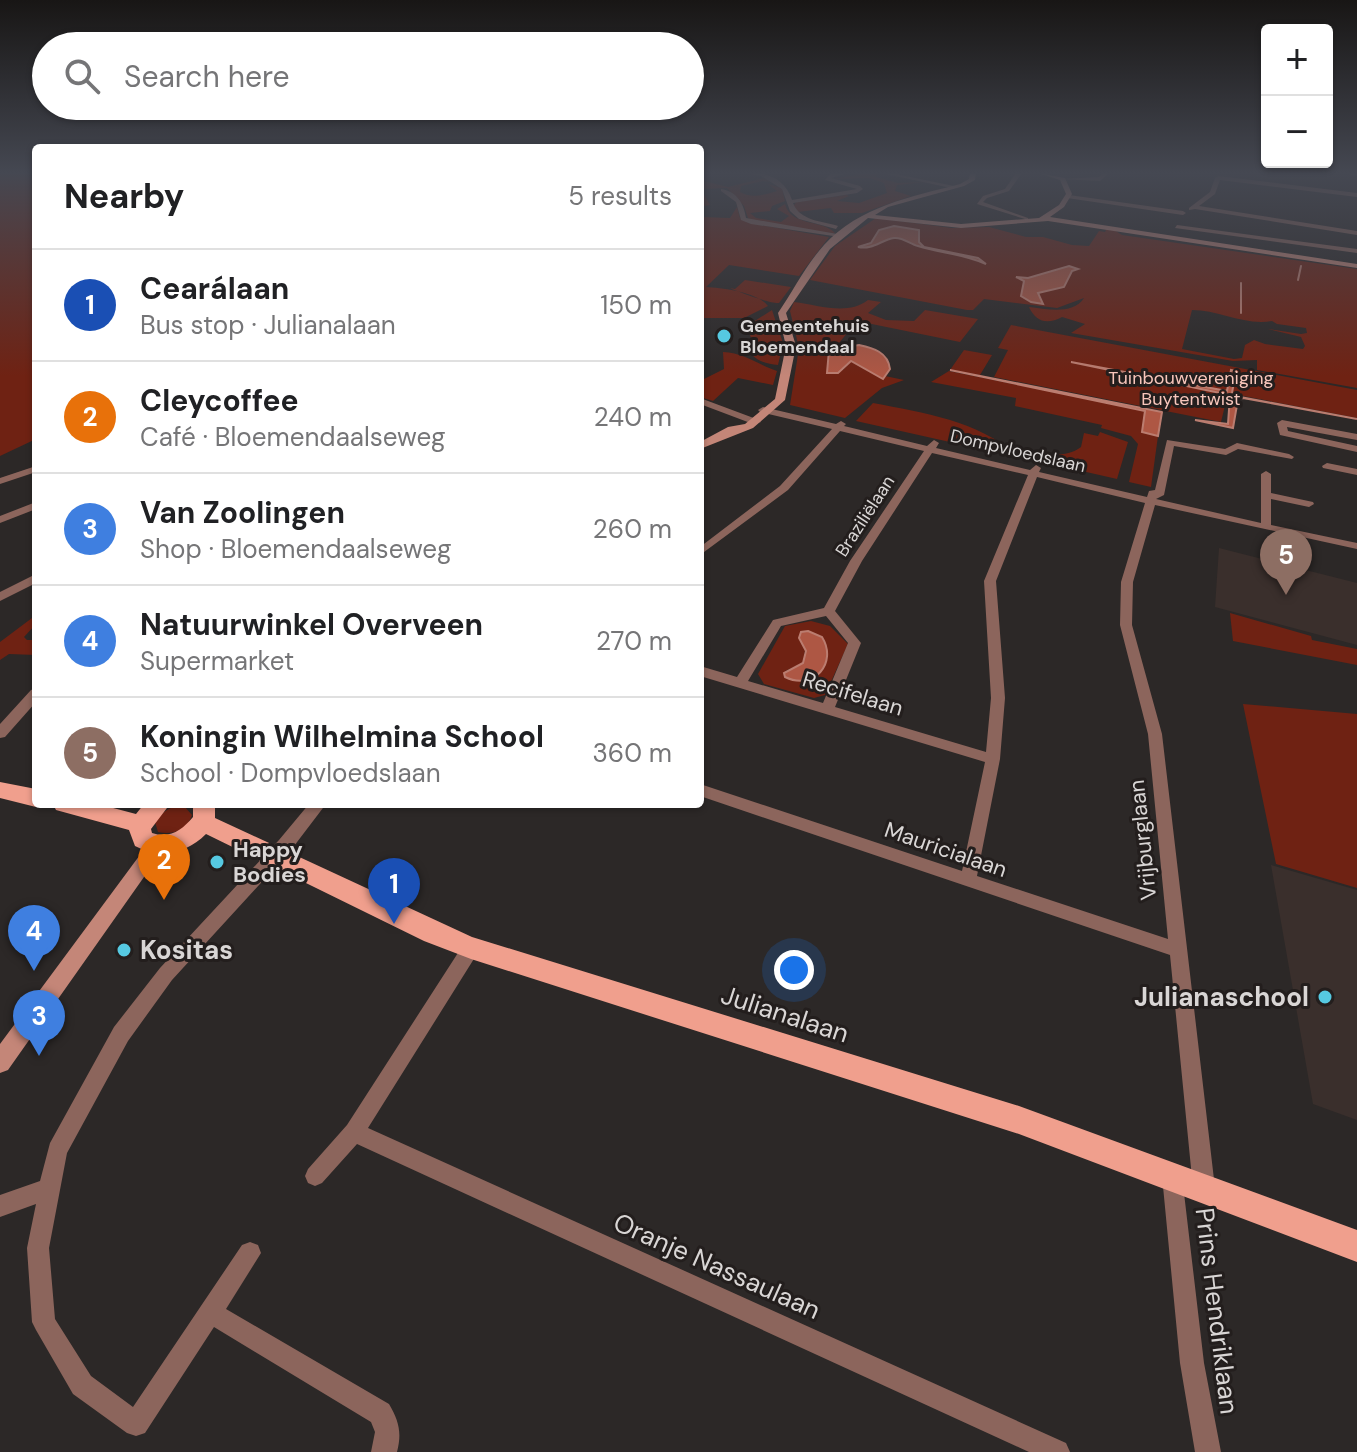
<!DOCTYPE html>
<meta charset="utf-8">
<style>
body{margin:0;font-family:"DM Sans",sans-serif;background:#f6f6f6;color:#202124}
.controls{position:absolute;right:24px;top:24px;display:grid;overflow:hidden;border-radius:8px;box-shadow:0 2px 6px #0004}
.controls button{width:72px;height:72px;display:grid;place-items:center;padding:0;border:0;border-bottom:2px solid #e0e0e0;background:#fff;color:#202124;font:40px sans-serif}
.you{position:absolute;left:794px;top:970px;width:28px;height:28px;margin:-20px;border:6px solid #fff;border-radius:50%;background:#1a73e8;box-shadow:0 0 0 12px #1a73e833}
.badge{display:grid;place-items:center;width:52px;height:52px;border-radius:50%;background:#b45309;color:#fff;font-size:26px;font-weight:700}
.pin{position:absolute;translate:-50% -66px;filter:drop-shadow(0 2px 4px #0008)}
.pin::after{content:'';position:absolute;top:42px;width:28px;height:24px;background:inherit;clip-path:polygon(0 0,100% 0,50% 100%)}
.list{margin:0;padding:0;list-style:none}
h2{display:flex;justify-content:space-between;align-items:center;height:104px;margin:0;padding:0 32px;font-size:34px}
h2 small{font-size:26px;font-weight:400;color:#757577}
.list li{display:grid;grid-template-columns:52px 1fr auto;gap:24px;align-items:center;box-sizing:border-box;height:112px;padding:0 32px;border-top:2px solid #e0e0e0}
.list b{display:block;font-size:30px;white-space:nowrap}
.list p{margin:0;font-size:26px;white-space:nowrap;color:#757577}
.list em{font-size:26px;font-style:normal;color:#757577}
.icon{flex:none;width:44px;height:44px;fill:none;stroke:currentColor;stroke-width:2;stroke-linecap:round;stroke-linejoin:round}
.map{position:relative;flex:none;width:1357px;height:1452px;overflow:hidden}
.search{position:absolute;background:#fff;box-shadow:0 2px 6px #0004;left:32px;top:32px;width:672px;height:88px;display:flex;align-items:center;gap:20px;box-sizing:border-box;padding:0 28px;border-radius:44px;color:#757577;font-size:30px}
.panel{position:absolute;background:#fff;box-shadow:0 2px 6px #0004;left:32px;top:144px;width:672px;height:664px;border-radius:8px}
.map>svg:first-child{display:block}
</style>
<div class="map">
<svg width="1357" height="1452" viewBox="0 0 1357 1452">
<rect width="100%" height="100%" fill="#2c2827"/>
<path fill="#3a2f2c" d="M1219,548L1357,583V645L1215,607Z
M1271,865L1357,890V1120L1313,1104Z"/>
<path fill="#6f2213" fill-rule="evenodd" d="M0,173H36V439L0,456Z
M866,173H877L876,177L898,183L925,182L897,185L895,191L911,196L862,213H834L831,208L797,212L793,207L796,202L846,195L849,196L837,201L859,203L887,193L884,183L870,178L834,179Z
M764,178L770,182L763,181L741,186L740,192C753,199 763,195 777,191L768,184L782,188L785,201L772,206L770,211L750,213L756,218L781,222L789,216L777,209L785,204C791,227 822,219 835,233L813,232L755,221L748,218L744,206L727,188L701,189L710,205L704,206L702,217L730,218L737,207L740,218L749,223L829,237L799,276L729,265L706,287C723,288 757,292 768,306L744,318H700V180L728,187Z
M876,218L952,228L989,227L1026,237H1043L1072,245L1089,246L1099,231L1105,232L1108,226L1122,235L1357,269V388L1257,370V360L1233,361L1071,333L1085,324L1062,317C1047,325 1036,322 1029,307C1047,309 1073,315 1084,298L1057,308L984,299L973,310H967L810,280L835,246ZM1192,310C1219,310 1245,326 1272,321L1277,324L1306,328L1307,333L1301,334L1268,329L1301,337L1305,346L1303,349L1265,344L1254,340L1245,345L1242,358L1234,359L1182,349Z
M745,280L791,287L779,303C771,304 738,292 730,288L735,289Z
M868,300L881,302L868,313L886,320L914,321L925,310L978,319L960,342L857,321L839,343L848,345L832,348L843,370L851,361L882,378L885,376L904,380L882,388L845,418L790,405L799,348L790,311L794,302C819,305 847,316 868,300Z
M772,310L783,343L778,365C763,364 750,358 745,344L751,338L747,326Z
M1011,325L1357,390V418L1228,393L1221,422L994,377L1008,350L998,348Z
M964,350L992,355L980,375L950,370Z
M723,352C744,353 757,364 777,371L773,385L738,378L713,401L700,397V381L724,369Z
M949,371L1146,411L1143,432L1158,436L1151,487L1129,482L1138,444L1131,436L1101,428L1102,425L1015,406L1016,398L931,382Z
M873,403C926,413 979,421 1021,458L856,421Z
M1100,432L1128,442L1117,479L1038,461L1025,451C1043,454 1065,459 1081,447L1084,433L1098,436Z
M1230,613L1311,636L1312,640L1357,649V665L1233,641Z
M36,615V624L24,637L27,640H36V655L9,654L0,660V642Z
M811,621L830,626L848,644L825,695L814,698L764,684L758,674L785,626ZM808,631C827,638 828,647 824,666L785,671L803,663Z
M1243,704L1357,714V888L1276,864Z
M184,806L192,815C188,829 173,836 158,832L155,822C163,811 171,805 184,806Z"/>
<path fill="#ae5744" stroke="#bb7d70" stroke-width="2" d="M894,226L919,230V242L924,247L978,258L986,264C964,254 941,253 918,246C910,244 903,237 894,238C881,240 873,250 858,247L871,243L879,230Z
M1069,266L1078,269L1072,271L1064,287L1038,293L1043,304L1031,302L1021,296L1024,281L1016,277L1028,278Z
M859,345C873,348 888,352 890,369L883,379L851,361L838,373H827L829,350Z
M1071,362L1227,391L1231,370L1236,371L1232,393L1235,396L1357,419L1243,398L1238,399L1233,428L1195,420L1228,424L1230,395Z
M950,370L1162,412L1158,436L1142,432L1145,411Z
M808,631L822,637C838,663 814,691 785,677L784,673L803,663L806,651L799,638L801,632Z"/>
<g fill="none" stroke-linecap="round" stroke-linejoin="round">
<path stroke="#bb7d70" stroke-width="2" d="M1298,280L1301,266
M1241,283V313"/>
<path fill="#8c655c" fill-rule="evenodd" d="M747,173C768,172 785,179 792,200L857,189L825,180L831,173H848L831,178L860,186L863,189L857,193L793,203C800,221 822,221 838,226L836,229L799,219L790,211L782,189L761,176Z
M881,173H891L954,186L951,188Z
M1016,173H1022L1009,191L987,198L983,202L1028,218V220L977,204L983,196L1005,189Z
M1103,173H1109L1100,181L1060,179L1099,177Z
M1347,173H1357V176L1348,174Z
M1218,176L1357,193V197L1220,180L1215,194L1199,206L1357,231V235L1195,209L1189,210V208L1210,192L1215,178Z
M721,189C736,191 744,203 746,218L843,235L840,237L751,224L741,220L736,202L721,191Z
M1069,195L1183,211L1186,213L1183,215L1067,198Z
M1177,225L1357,249V253L1175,228Z
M700,398L759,420L761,422L753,424L700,404Z
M763,407L836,424L841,421L846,424L844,426L927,446L934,440L939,443L936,448L1030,470L1036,465L1041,468L1039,472L1147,497L1149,491L1155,490L1167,440L1225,449L1237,443L1289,454L1294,457L1292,459L1238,449L1226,455L1174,446L1164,495L1156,499L1261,523V474L1266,471L1271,474V493L1313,502L1314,504L1309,507L1271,499V525L1357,543V549L1155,505L1133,582L1132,625L1162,734L1215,1188L1211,1195L1204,1199L1197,1195L1193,1188L1170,955L700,796V784L962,871L985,762L700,676V666L737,677L773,620L824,608L850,561L924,451L840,431L788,490L700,555V547L780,486L832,429L760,412L758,410ZM932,453L1028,475L984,581L991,698L986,752L835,707L861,643L835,611L862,561ZM1037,477L1145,503L1121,582L1120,625L1148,734L1168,939L977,876L1000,759L1005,698L996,581ZM826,616L848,643L823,703L748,681L781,626Z
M1282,420L1357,434V440L1287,427L1288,431L1357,446V452L1280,435L1277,423Z
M1327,463L1357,469V475L1323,468L1322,466Z
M36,466V472L0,484V478Z
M36,502V509L0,523V516Z
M36,574V583L0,601V592Z
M36,688V702L5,737L0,738V724L31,690Z
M309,804H326L291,850L172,980L128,1041L67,1153L49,1248L55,1319L91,1376L133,1407L242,1245L250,1242L258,1245L261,1253L226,1309L389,1404C399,1421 402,1433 397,1452H371L375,1432L371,1422L214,1327L145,1433L136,1436L127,1433L73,1394L36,1330L32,1322L27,1248L36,1204L0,1217V1195L40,1181L50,1143L114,1027L160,968L279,840Z
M471,940L477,942L480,948L477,954L368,1128L1066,1443L1070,1452H1029L357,1144L322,1183L315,1186L308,1183L305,1176L308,1169L347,1125L465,942Z
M1172,1166L1179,1169L1182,1176L1204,1363L1221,1452H1195L1180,1363L1162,1176L1165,1169Z"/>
<path fill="#c48678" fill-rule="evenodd" d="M970,173H976L975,180L964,186L888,207L875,215L961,224L1039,218L1059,205L1066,194L1060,180L1038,173L1065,178L1072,194L1064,207L1050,217L1357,264V268L1048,221L961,228L868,218L830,249L786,313L796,346L785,400L753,428L700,449V442L728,427L745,424L775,399L786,346L778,313C793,291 806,265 824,245C860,206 911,197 960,184L969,179Z
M157,838L163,840L166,845L163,850L8,1070L0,1073V1044L151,840Z"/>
<path fill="#f09f8d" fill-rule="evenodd" d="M0,782L36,789V804H44L36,807L0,798Z
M53,804H98L136,814L144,804H170L151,829L152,833C170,839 182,830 193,817V804H215V818L472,937L1019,1106L1357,1230V1262L1019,1134L471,959L424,941L206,834C186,854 160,859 135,846L129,830L56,810Z"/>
</g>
<linearGradient id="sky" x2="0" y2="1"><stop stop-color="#181615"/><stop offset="0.46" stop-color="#454852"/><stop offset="1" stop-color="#454852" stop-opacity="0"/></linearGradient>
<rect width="1357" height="376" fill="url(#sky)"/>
<g fill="#56c9e1" stroke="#231e1d" stroke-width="3">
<circle cx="724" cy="336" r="8"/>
<circle cx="217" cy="862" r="8"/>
<circle cx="124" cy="950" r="8"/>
<circle cx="1325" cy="997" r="8"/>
</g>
<g text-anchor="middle" stroke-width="6" stroke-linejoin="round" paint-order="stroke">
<g font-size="18" font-weight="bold" fill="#d9d6d5" stroke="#231e1d" text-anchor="start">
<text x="740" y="332">Gemeentehuis<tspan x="740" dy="21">Bloemendaal</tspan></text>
</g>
<g font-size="18" fill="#f8c6bb" stroke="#231e1d">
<text x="1191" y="384">Tuinbouwvereniging<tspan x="1191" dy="21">Buytentwist</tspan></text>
</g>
<g font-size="18" fill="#d9d6d5" stroke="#231e1d">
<text transform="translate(1018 451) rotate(13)" y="6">Dompvloedslaan</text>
<text transform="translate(865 516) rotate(-57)" y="6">Braziliëlaan</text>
</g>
<g font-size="22" fill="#d9d6d5" stroke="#231e1d">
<text transform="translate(853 693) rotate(17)" y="8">Recifelaan</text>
<text transform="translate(1142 840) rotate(-96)" y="8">Vrijburglaan</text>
<text transform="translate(946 849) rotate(19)" y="8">Mauricialaan</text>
</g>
<g font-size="22" font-weight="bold" fill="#d9d6d5" stroke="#231e1d" text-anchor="start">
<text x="233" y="857">Happy<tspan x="233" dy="25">Bodies</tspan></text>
</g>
<g font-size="26" font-weight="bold" fill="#d9d6d5" stroke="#231e1d" text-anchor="start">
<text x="140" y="959">Kositas</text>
<text x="1309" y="1006" text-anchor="end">Julianaschool</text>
</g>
<g font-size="26" fill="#d9d6d5" stroke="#231e1d">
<text transform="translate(785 1014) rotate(18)" y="9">Julianalaan</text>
<text transform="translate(717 1266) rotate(24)" y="9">Oranje Nassaulaan</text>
<text transform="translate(1217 1311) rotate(83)" y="9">Prins Hendriklaan</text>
</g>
</g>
</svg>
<div class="controls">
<button>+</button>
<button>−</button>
</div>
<div class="you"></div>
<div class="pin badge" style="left:394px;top:924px;background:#1a4fb4">1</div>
<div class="pin badge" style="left:164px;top:900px;background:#e8710a">2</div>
<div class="pin badge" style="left:39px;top:1056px;background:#3f7fe0">3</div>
<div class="pin badge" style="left:34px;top:971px;background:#3f7fe0">4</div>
<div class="pin badge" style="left:1286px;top:595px;background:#8d6e63">5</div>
<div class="search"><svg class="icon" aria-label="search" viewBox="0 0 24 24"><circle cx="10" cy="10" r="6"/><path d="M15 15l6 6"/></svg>Search here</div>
<section class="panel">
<h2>Nearby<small>5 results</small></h2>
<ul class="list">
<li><span class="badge" style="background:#1a4fb4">1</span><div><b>Cearálaan</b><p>Bus stop · Julianalaan</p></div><em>150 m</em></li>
<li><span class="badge" style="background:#e8710a">2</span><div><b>Cleycoffee</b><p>Café · Bloemendaalseweg</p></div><em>240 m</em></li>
<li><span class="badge" style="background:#3f7fe0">3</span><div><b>Van Zoolingen</b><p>Shop · Bloemendaalseweg</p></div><em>260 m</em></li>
<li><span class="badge" style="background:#3f7fe0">4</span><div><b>Natuurwinkel Overveen</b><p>Supermarket</p></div><em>270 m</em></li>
<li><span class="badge" style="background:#8d6e63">5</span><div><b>Koningin Wilhelmina School</b><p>School · Dompvloedslaan</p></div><em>360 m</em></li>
</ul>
</section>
</div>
